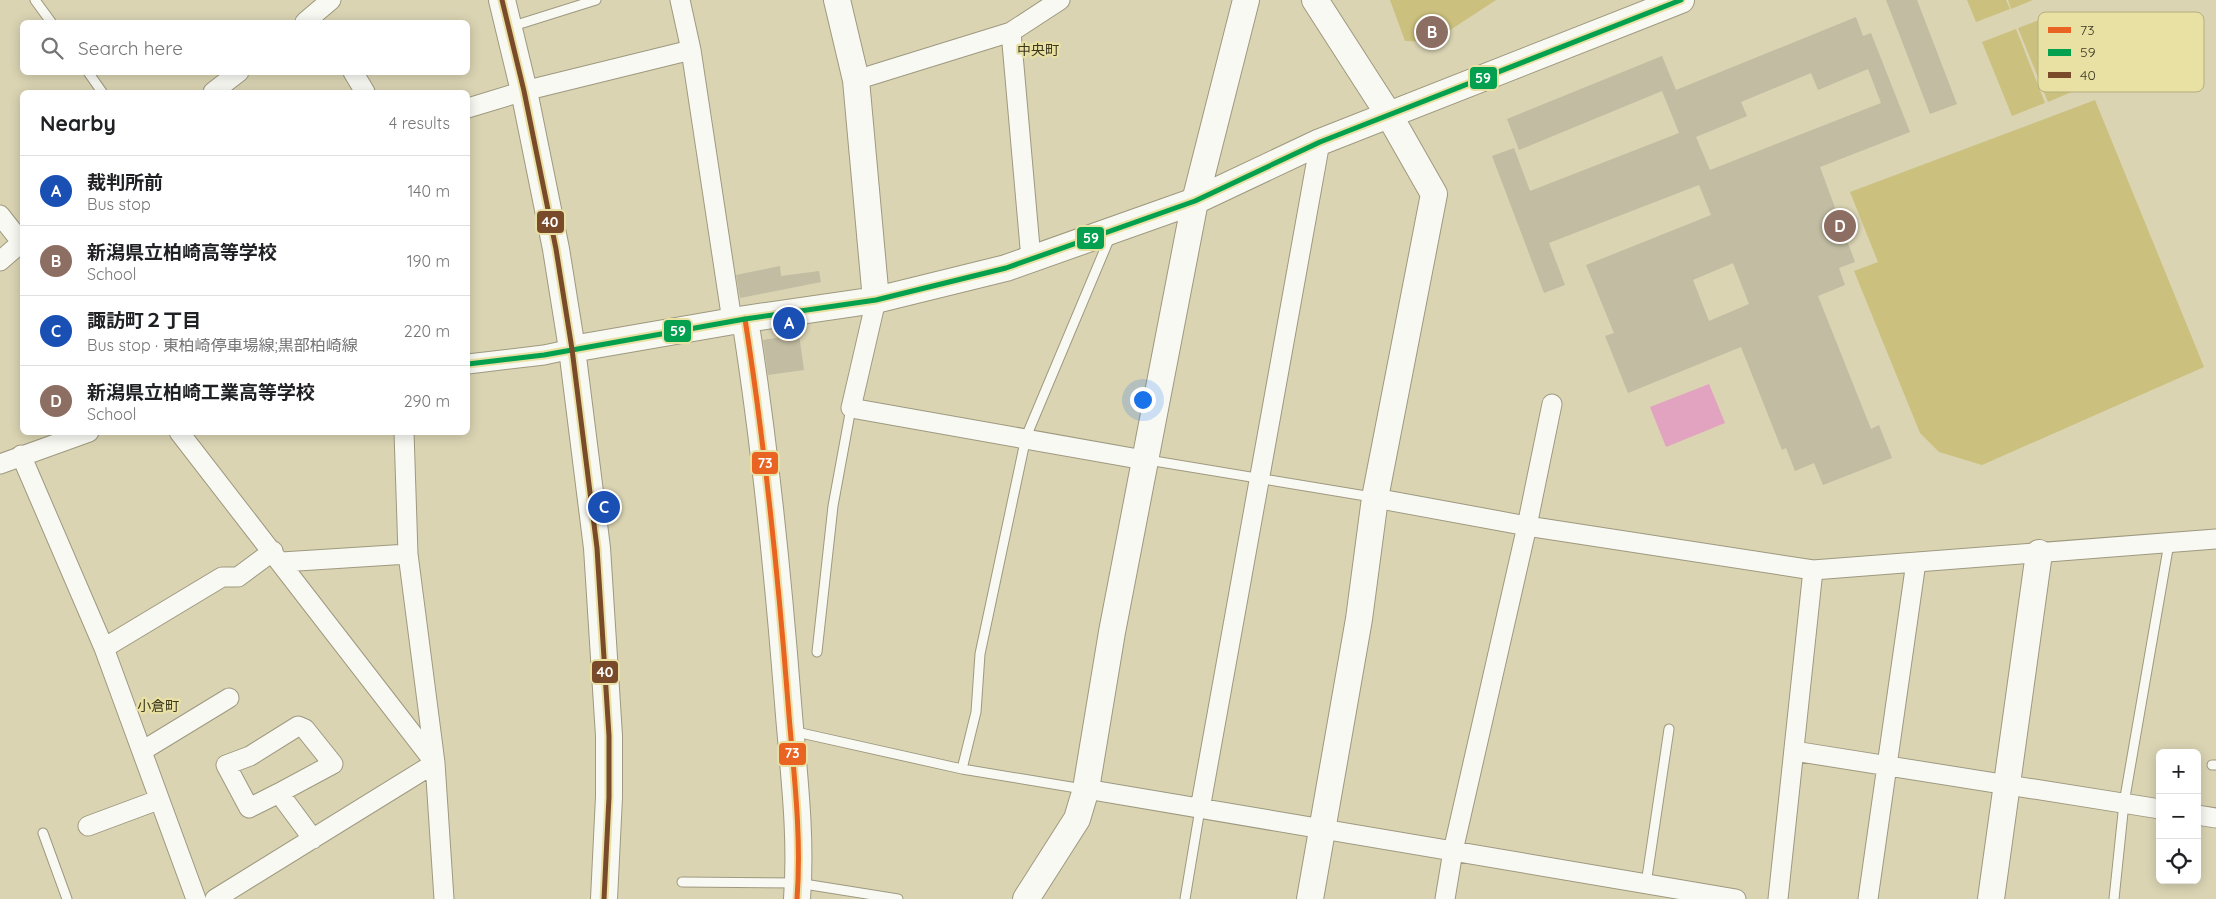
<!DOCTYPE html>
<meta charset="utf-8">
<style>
body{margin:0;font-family:Quicksand,"Noto Sans JP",sans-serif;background:#f2f2f2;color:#202124}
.controls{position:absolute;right:15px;bottom:15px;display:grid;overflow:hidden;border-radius:8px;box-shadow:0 2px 12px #0003}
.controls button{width:45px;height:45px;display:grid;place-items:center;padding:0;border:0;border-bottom:1px solid #e0e0e0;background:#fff;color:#202124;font:25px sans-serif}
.you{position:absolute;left:1142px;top:399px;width:18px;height:18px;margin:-12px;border:4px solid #fff;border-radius:50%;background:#1a73e8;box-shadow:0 0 0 8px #1a73e833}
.badge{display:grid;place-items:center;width:32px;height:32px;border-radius:50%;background:#736f53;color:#fff;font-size:16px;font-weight:700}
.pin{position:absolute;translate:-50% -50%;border:2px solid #fff;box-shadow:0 1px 5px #0006}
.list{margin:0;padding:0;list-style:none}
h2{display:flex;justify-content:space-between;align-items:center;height:65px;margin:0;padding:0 20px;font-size:21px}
h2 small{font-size:16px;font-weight:400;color:#757577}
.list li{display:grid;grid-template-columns:32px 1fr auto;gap:15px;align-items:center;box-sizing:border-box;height:70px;padding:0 20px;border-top:1px solid #e0e0e0}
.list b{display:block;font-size:19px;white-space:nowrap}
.list p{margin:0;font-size:16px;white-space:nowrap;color:#757577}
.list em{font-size:16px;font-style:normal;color:#757577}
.icon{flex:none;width:28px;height:28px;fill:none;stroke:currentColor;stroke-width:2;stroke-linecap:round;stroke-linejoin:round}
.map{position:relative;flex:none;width:2216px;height:899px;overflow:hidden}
.search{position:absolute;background:#fff;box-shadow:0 2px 12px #0003;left:20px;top:20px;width:450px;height:55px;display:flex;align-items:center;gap:12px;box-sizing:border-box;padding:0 18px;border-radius:8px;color:#757577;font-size:19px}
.panel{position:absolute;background:#fff;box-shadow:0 2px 12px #0003;left:20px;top:90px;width:450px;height:345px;border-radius:8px}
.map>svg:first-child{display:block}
</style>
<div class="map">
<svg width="2216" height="899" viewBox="0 0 2216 899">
<rect width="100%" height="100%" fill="#dad4b3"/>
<path fill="#cbc07e" d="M1390,0H1496L1432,42L1405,41Z
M1967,0H2006L2010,9L1976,22Z
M2008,0H2033L2011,9Z
M2052,15L2081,88L2048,102L2018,28Z
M2016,29L2045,103L2012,116L1982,42Z
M2095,100L2204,367L1982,465L1939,452L1920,433L1854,271L1878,262L1850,192Z"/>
<path fill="#e1a3c0" d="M1709,384L1725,423L1666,447L1650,407Z"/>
<path fill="#c1bca2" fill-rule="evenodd" d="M1886,0H1917L1957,104L1930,114Z
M1856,17L1863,36L1871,33L1910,132L1820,167L1855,262L1839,268L1845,285L1818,296L1871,429L1879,425L1892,458L1823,485L1814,463L1795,471L1786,448L1782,450L1741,347L1628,393L1605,336L1614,333L1586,265L1711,215L1699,185L1549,243L1565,285L1544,293L1492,156L1514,148L1530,191L1679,133L1662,91L1519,150L1507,119L1662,56L1676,90ZM1868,69L1881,103L1710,170L1696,137L1747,116L1741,102L1811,73L1818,90ZM1733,263L1749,304L1709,321L1693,280Z
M780,266L781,276L819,271L821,282L740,298L736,275Z
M799,334L804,370L768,375L763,340Z"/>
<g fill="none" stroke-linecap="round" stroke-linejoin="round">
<g stroke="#9e997f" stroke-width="11">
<path id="lane" d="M35,0L51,22
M510,27L596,0
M88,72L102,92
M1148,460L1372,497
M817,652L833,506L851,408
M792,731L962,769L1083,789
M2212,765H2216
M962,769L976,712L980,654L1026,437L1110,237
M43,833L67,899
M682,882L798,883L898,899
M1646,884L1669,729
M1185,899L1200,809
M2114,899L2124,803L2169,543"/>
</g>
<g stroke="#9e997f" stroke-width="21">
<path id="street" d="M680,0L691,50L732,321
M305,22L331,0
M1011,32L1031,259
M353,72L365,92
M856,80L1011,32L1060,0
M213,92L239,72
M468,108L524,91L691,50
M0,215L22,243
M0,261L22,242
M876,300L851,408L1144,460
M468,364L544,355L572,349
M179,432L435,763L215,899
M404,432L408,554L435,763L444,899
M21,455L104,648L196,899
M0,464L89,432
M1375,498L1527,526L1813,570L2216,539
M282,562L408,554
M104,648L222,577H238L273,551
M142,751L229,698
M1794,751L2160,809
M1086,789L1736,899
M279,793L249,808L226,765L250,756L298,726L305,729L333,764L279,793L313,839
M1200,809L1320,142
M2197,815L2216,818
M88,826L158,800
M1445,899L1453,851L1527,526L1552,404
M1778,899L1813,570
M1868,899L1916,562"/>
</g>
<g stroke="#9e997f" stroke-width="28">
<path id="secondary" d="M502,0L524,91L556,249L572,349L597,548L609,736V797L604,899
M837,0L856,80L876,300
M745,319C765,446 778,574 788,703C793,768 802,833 797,899
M572,349L745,319L876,300L1006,268L1195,201L1320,142L1681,0
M1026,899L1077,819L1086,789L1112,632L1195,201L1246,0
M1310,899L1359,619L1375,498L1434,194L1389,115L1315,0
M1991,899L2039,553"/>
</g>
<use href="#lane" stroke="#f9f9f4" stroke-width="9"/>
<use href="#street" stroke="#f9f9f4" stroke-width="19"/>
<use href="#secondary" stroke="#f9f9f4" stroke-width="26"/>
<g stroke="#e9e0a4" stroke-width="9">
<path id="bus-1" d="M745,319C765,446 778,574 788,703C793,768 802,833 797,899"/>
</g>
<g stroke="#e9e0a4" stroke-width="9">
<path id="bus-2" d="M468,364L544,355L745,319L876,300L1006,268L1195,201L1320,142L1681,0"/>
</g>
<g stroke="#e9e0a4" stroke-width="9">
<path id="bus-3" d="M502,0L524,91L556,249L572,349L597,548L609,736V797L604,899"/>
</g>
<use href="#bus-1" stroke="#e96322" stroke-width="5"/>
<use href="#bus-2" stroke="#03a04f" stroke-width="5"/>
<use href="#bus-3" stroke="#7a4b2a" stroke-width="5"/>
</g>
<g text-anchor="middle" stroke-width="4.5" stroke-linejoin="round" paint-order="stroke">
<g font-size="14" fill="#3c3820" stroke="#e9e0a4">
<text x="1038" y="55">中央町</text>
<text x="158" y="711">小倉町</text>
</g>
</g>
<rect x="2038" y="12" width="166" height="80" rx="8" fill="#e9e0a4" stroke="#b5ae7c" stroke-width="1"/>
<rect x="2048" y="27" width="23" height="6" fill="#e96322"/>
<rect x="2048" y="49" width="23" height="7" fill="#03a04f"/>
<rect x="2048" y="72" width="23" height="6" fill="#7a4b2a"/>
<g font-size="14" fill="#3c3820">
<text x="2080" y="35">73</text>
<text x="2080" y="57">59</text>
<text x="2080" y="80">40</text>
</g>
<g stroke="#e9e0a4" stroke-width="2">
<rect x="1469" y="66" width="29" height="24" rx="5" fill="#03a04f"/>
<rect x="536" y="210" width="29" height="24" rx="5" fill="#7a4b2a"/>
<rect x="1076" y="226" width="29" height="24" rx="5" fill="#03a04f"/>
<rect x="663" y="319" width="29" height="24" rx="5" fill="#03a04f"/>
<rect x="751" y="451" width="28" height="24" rx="5" fill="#e96322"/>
<rect x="591" y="660" width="28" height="24" rx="5" fill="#7a4b2a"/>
<rect x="778" y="742" width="29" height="24" rx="5" fill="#e96322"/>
</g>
<g font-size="14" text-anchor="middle" font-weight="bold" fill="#fff">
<text x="1483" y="83">59</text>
<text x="550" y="227">40</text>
<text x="1091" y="243">59</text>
<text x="678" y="336">59</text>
<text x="765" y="468">73</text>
<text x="605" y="677">40</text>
<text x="792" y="758">73</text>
</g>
</svg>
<div class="controls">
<button>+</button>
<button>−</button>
<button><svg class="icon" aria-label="locate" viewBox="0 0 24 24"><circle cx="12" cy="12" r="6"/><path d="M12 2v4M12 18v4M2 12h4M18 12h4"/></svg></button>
</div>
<div class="you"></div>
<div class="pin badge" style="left:789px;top:323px;background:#1a4fb4">A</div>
<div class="pin badge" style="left:1432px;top:32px;background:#8d6e63">B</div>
<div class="pin badge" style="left:604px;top:507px;background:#1a4fb4">C</div>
<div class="pin badge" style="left:1840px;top:226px;background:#8d6e63">D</div>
<div class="search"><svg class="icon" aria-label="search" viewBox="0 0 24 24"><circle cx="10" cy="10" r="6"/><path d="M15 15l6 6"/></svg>Search here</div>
<section class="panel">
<h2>Nearby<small>4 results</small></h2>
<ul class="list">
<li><span class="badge" style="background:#1a4fb4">A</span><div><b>裁判所前</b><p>Bus stop</p></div><em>140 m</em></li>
<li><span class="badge" style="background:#8d6e63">B</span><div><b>新潟県立柏崎高等学校</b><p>School</p></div><em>190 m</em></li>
<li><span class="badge" style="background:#1a4fb4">C</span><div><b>諏訪町２丁目</b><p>Bus stop · 東柏崎停車場線;黒部柏崎線</p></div><em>220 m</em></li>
<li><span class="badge" style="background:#8d6e63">D</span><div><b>新潟県立柏崎工業高等学校</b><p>School</p></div><em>290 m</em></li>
</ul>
</section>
</div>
